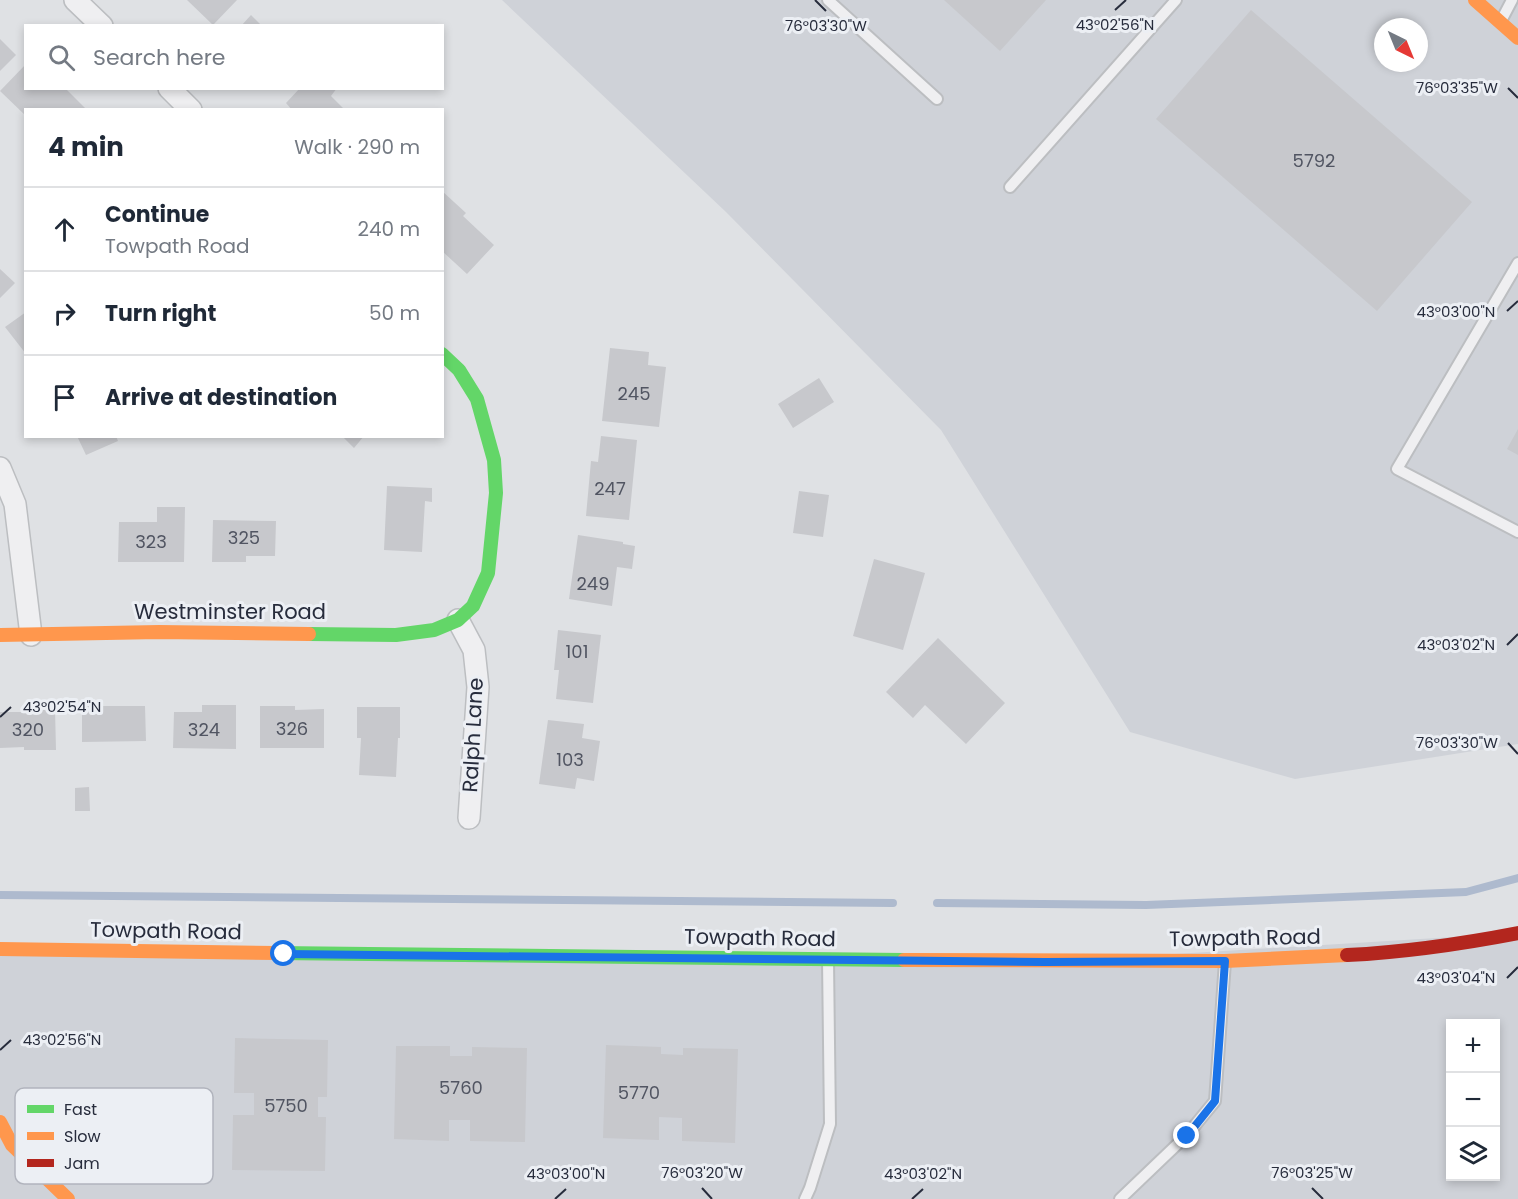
<!DOCTYPE html>
<meta charset="utf-8">
<style>
body{margin:0;font-family:Poppins,sans-serif;background:#f6f6f7;color:#1f2937}
.controls{position:absolute;right:18px;bottom:18px;display:grid;overflow:hidden;border-radius:0px;box-shadow:0 3px 9px #0003}
.controls button{width:54px;height:54px;display:grid;place-items:center;padding:0;border:0;border-bottom:2px solid #e0e1e3;background:#fff;color:#1f2937;font:30px sans-serif}
.compass{position:absolute;left:1374px;top:18px;width:54px;height:54px;border-radius:50%;background:#fff;box-shadow:0 3px 9px #0003;rotate:137deg}
.stop{position:absolute;width:18px;height:18px;margin:-14px;border:4px solid #1a73e8;border-radius:50%;background:#fff}
.stop.end{background:#1a73e8;border-color:#fff;box-shadow:0 2px 6px #0008}
.list{margin:0;padding:0;list-style:none}
h2{display:flex;justify-content:space-between;align-items:center;height:78px;margin:0;padding:0 24px;font-size:26px}
h2 small{font-size:20px;font-weight:400;color:#747a83}
.list li{display:grid;grid-template-columns:39px 1fr auto;gap:18px;align-items:center;box-sizing:border-box;height:84px;padding:0 24px;border-top:2px solid #e0e1e3}
.list b{display:block;font-size:22px;white-space:nowrap}
.list p{margin:0;font-size:20px;white-space:nowrap;color:#747a83}
.list em{font-size:20px;font-style:normal;color:#747a83}
.icon{flex:none;width:33px;height:33px;fill:none;stroke:currentColor;stroke-width:2;stroke-linecap:round;stroke-linejoin:round}
.map{position:relative;flex:none;width:1518px;height:1199px;overflow:hidden}
.search{position:absolute;background:#fff;box-shadow:0 3px 9px #0003;left:24px;top:24px;width:420px;height:66px;display:flex;align-items:center;gap:15px;box-sizing:border-box;padding:0 21px;border-radius:0px;color:#747a83;font-size:22px}
.panel{position:absolute;background:#fff;box-shadow:0 3px 9px #0003;left:24px;top:108px;width:420px;height:330px;border-radius:0px}
.map>svg:first-child{display:block}
</style>
<div class="map">
<svg width="1518" height="1199" viewBox="0 0 1518 1199">
<rect width="100%" height="100%" fill="#dfe1e4"/>
<path fill="#cfd2d8" fill-rule="evenodd" d="M502,0H1518V744L1295,779L1130,732L941,430L726,212ZM1383,27H1419V63H1383Z
M1518,933V1199H0V949L1045,962ZM1450,1024H1496V1176H1450Z"/>
<g fill="none" stroke-linecap="round" stroke-linejoin="round">
<path stroke="#aebace" stroke-width="8" d="M0,895L893,903
M937,903L1146,905L1466,892L1518,878"/>
</g>
<path fill="#c7c8cc" d="M187,0H237L213,25Z
M944,0H1046L1000,51Z
M1251,10L1472,202L1377,311L1156,119Z
M251,15L262,26H241Z
M0,39L16,55L0,71Z
M26,64V88H65L85,108L26,110V116L0,91Z
M300,88H337L331,96L345,110H292L286,103Z
M442,191L466,213L463,216L494,245L467,274L442,251Z
M0,269L15,283L0,298Z
M26,312V354L5,327Z
M610,348L649,352L648,365L666,367L659,427L602,421Z
M819,378L834,402L793,428L778,404Z
M1518,429V455L1507,449Z
M77,436H116L118,441L86,455Z
M342,436H364L354,448Z
M601,436L637,440L629,520L586,516L591,461L598,462Z
M387,486L432,488V502L425,501L422,552L384,550Z
M799,491L829,495L823,537L793,533Z
M157,507H185L184,562H118L119,522H157Z
M213,520L276,521L275,556H246V562H212Z
M578,535L623,542V544L635,546L632,569L617,567L612,606L569,599Z
M874,559L925,573L903,650L853,636Z
M558,630L601,635L593,703L556,699L559,670H554Z
M938,638L1005,703L966,744L925,705L913,718L886,692Z
M202,705H236V749L173,748L174,712H202Z
M82,706H145L146,741L82,742Z
M260,706H295V710L324,709V748H260Z
M357,707H400V738H398L396,777L359,775L361,738H357Z
M24,709H55L56,750H24V747L0,748V712H24Z
M548,720L584,724L582,738L600,741L594,781L577,778L575,789L539,784Z
M89,787L90,811H75V788Z
M235,1038L328,1040L327,1097H318V1117H326L325,1171L232,1170L233,1115H254V1093H234Z
M606,1045L661,1047V1054L683,1055V1048L738,1049L735,1143L682,1141V1118L659,1117V1140L603,1138Z
M396,1046H450V1056H472V1047L527,1048L525,1142L470,1141V1120H449V1141L394,1139Z"/>
<g fill="none" stroke-linecap="round" stroke-linejoin="round">
<g stroke="#bcbec1" stroke-width="14">
<path id="lane" d="M828,0L937,99
M1501,21L1512,0
M1010,187L1176,0
M1518,263L1397,469L1518,532
M805,1199L810,1188L830,1124L828,960
M1120,1199L1187,1135L1215,1101L1225,962"/>
</g>
<g stroke="#bcbec1" stroke-width="24">
<path id="street" d="M75,0L102,26
M169,88L191,110
M0,468L15,504L31,635
M458,620L474,650L478,687L469,818"/>
</g>
<use href="#lane" stroke="#efeff1" stroke-width="10"/>
<use href="#street" stroke="#efeff1" stroke-width="21"/>
<path stroke="#63d668" stroke-width="14" d="M309,634L396,635L434,630L458,620L473,606L488,573L496,493L494,460L477,399L459,370L442,354
M276,953L904,960"/>
<path stroke="#ff974d" stroke-width="14" d="M1475,0L1518,38
M0,635L159,632L309,634
M0,949L276,953
M904,960L1225,961L1347,955
M0,1122L12,1145L68,1199"/>
<path stroke="#b3261e" stroke-width="14" d="M1347,955C1405,952 1461,944 1518,933"/>
</g>
<g fill="none" stroke-linecap="round" stroke-linejoin="round">
<path stroke="#1a73e8" stroke-width="8" d="M284,954L1045,962L1225,961L1215,1101L1187,1136"/>
</g>
<path fill="none" stroke="#272c3c" stroke-width="2" d="M815,0L826,11M1115,10L1126,0M1508,88L1518,98M1507,311L1518,301M1507,645L1518,634M0,717L11,707M1508,743L1518,754M1507,978L1518,967M0,1050L11,1040M702,1188L712,1199M1312,1188L1323,1199M555,1199L566,1189M912,1199L923,1189"/>
<g text-anchor="middle" stroke-width="6" stroke-linejoin="round" paint-order="stroke">
<g font-size="18" fill="#515562">
<text x="1314" y="167">5792</text>
<text x="634" y="400">245</text>
<text x="610" y="495">247</text>
<text x="244" y="544">325</text>
<text x="151" y="548">323</text>
<text x="593" y="590">249</text>
<text x="577" y="658">101</text>
<text x="292" y="735">326</text>
<text x="28" y="736">320</text>
<text x="204" y="736">324</text>
<text x="570" y="766">103</text>
<text x="461" y="1094">5760</text>
<text x="639" y="1099">5770</text>
<text x="286" y="1112">5750</text>
</g>
<g font-size="21" fill="#272c3c" stroke="#eceff4">
<text x="230" y="619">Westminster Road</text>
<text transform="translate(473 735) rotate(-87)" y="7">Ralph Lane</text>
<text transform="translate(166 931) rotate(1)" y="7">Towpath Road</text>
<text transform="translate(760 938) rotate(1)" y="7">Towpath Road</text>
<text transform="translate(1245 938) rotate(-1)" y="7">Towpath Road</text>
</g>
</g>
<rect x="15" y="1088" width="198" height="96" rx="9" fill="#eceff4" stroke="#b1b4bd" stroke-width="1.5"/>
<rect x="27" y="1105" width="27" height="8" fill="#63d668"/>
<rect x="27" y="1132" width="27" height="8" fill="#ff974d"/>
<rect x="27" y="1159" width="27" height="8" fill="#b3261e"/>
<g font-size="16" fill="#272c3c">
<text x="64" y="1115">Fast</text>
<text x="64" y="1142">Slow</text>
<text x="64" y="1169">Jam</text>
</g>
<g font-size="15" text-anchor="middle" fill="#272c3c" stroke="#eceff4" stroke-width="6" stroke-linejoin="round" paint-order="stroke">
<text x="1115" y="30">43°02'56"N</text>
<text x="826" y="31">76°03'30"W</text>
<text x="1457" y="93">76°03'35"W</text>
<text x="1456" y="317">43°03'00"N</text>
<text x="1456" y="650">43°03'02"N</text>
<text x="62" y="712">43°02'54"N</text>
<text x="1457" y="748">76°03'30"W</text>
<text x="1456" y="983">43°03'04"N</text>
<text x="62" y="1045">43°02'56"N</text>
<text x="702" y="1178">76°03'20"W</text>
<text x="1312" y="1178">76°03'25"W</text>
<text x="566" y="1179">43°03'00"N</text>
<text x="923" y="1179">43°03'02"N</text>
</g>
</svg>
<div class="controls">
<button>+</button>
<button>−</button>
<button><svg class="icon" aria-label="layers" viewBox="0 0 24 24"><path d="M12 4l9 5-9 5-9-5zM3 14l9 5 9-5"/></svg></button>
</div>
<svg class="compass" viewBox="-18 -18 36 36"><path d="M0-13l5 13h-10z" fill="#e53935"/><path d="M0 13l5-13h-10z" fill="#747a83"/></svg>
<div class="stop" style="left:284px;top:954px"></div>
<div class="stop end" style="left:1187px;top:1136px"></div>
<div class="search"><svg class="icon" aria-label="search" viewBox="0 0 24 24"><circle cx="10" cy="10" r="6"/><path d="M15 15l6 6"/></svg>Search here</div>
<section class="panel">
<h2>4 min<small>Walk · 290 m</small></h2>
<ul class="list">
<li><svg class="icon" aria-label="ahead" viewBox="0 0 24 24"><path d="M12 20V5M6 11l6-6 6 6"/></svg><div><b>Continue</b><p>Towpath Road</p></div><em>240 m</em></li>
<li><svg class="icon" aria-label="right" viewBox="0 0 24 24"><path d="M7 20v-9h11M14 6l5 5-5 5"/></svg><div><b>Turn right</b></div><em>50 m</em></li>
<li><svg class="icon" aria-label="arrive" viewBox="0 0 24 24"><path d="M6 21V4h12l-3 4 3 4H6"/></svg><div><b>Arrive at destination</b></div></li>
</ul>
</section>
</div>
